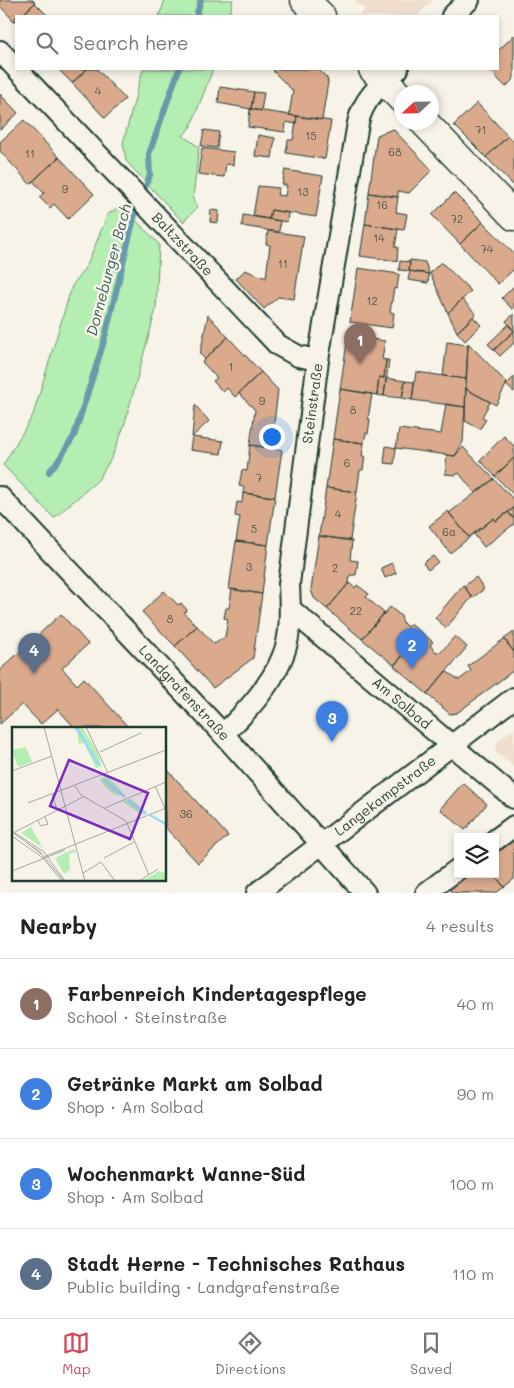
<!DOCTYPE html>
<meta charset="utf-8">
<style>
body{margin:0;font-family:Mali,sans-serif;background:#f2f2f2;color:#222}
.controls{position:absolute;right:15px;bottom:15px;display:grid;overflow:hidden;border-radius:0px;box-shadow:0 2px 8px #0003}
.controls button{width:45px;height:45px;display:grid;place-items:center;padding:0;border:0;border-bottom:1px solid #e0e0e0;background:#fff;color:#222;font:25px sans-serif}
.compass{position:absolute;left:394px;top:85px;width:45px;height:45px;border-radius:50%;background:#fff;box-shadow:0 2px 8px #0003;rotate:248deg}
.you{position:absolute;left:271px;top:436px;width:18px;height:18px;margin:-12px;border:4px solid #fff;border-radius:50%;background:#1a73e8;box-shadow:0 0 0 8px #1a73e833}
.badge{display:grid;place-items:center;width:32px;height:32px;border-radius:50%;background:#d1495b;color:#fff;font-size:16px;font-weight:700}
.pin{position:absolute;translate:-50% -41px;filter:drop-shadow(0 1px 2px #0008)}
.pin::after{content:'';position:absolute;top:26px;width:18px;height:15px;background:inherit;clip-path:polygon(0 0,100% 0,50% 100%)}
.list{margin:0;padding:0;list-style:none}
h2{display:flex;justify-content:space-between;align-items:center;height:65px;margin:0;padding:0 20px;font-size:21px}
h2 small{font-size:16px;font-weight:400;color:#767676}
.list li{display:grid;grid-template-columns:32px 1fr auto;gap:15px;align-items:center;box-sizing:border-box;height:90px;padding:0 20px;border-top:1px solid #e0e0e0}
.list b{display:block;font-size:19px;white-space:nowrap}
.list p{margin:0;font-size:16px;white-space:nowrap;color:#767676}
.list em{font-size:16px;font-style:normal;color:#767676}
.icon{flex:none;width:28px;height:28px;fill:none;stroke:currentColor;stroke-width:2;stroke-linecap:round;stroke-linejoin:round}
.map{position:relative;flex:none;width:514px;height:893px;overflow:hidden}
.search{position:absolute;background:#fff;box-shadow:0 2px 8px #0003;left:15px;right:15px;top:15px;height:55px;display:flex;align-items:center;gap:12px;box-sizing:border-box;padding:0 18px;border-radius:0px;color:#767676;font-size:19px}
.sheet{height:425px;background:#fff}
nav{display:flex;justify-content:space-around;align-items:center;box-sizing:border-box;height:70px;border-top:1px solid #e0e0e0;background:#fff;font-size:14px;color:#767676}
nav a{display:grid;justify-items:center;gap:2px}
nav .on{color:#d1495b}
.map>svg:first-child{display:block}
</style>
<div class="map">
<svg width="514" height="893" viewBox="0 0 514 893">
<rect width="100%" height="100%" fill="#f7f3e8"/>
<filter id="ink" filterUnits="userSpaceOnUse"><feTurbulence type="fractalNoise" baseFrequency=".02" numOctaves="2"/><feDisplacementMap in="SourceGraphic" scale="10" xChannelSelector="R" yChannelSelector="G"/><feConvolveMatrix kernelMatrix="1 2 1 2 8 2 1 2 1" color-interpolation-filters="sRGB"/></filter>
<g filter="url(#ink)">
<path fill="#efddcd" d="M355,0H433L417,16H359L365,10Z
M514,729V767L496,752L495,748L499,740Z"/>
<path fill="#b4eeb2" stroke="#6a9673" d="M165,0H233L229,16H159Z
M143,69H213L191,126L183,136L199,147L193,198L195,204L197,205V208L183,222L126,161L123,143Z
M118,208H124L159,244L156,309L124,426L112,457L98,480L54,518L3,465L33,415L72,286L87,265L108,214Z"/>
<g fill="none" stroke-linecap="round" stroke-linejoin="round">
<path stroke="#689aab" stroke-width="6" d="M196,16L201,0
M49,472L60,458L74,436L104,341L134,218L150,175L149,154L179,69"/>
</g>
<path fill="#dbaa8d" stroke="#1f3d34" d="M0,0H33L35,3L21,16H16L15,22L0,6Z
M35,3L48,16H21Z
M514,35V78L506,87L488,69H498V51Z
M58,69H87L72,83Z
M87,69H97L125,99L105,118L72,83Z
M276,69H318L327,78L328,82L322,120L289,115L293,91L273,71Z
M220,87L254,92L251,109L218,103Z
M254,92L264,93L261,111L251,109Z
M0,94L18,113L0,130Z
M477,103L508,136L486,157L454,125Z
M250,109L297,116L296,124L286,122L285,132L248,127Z
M297,116L331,121L325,159L286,153L288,140H293Z
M24,120L59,157L30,184L0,151V142Z
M393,129L432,170L409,193L398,191V197L369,193L377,135Z
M204,130L219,132L217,148L201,146Z
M258,135L275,138L272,158L255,156Z
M508,136L514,142V186L486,157Z
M202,148L234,152L233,165L226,164L224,177L198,174Z
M59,157L94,194L68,219L54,204L50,208L39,197L44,193L33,181Z
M285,170L323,176L316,217L271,210L269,219L253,216L258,186L279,188L277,195L285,196L287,185H282Z
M369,193L398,197L396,212L407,214L404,230L365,224Z
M454,193L483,222L460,244L432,215Z
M211,210L219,211L218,223L210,222Z
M271,210L288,213L287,222L269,219Z
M243,215L280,221L279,232L242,226Z
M483,222L514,254V269L498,284L460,244Z
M365,224L398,229L395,247H398L397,261L360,256Z
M268,231L304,236L294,299L278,297L264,309L236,279L245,270L266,278L270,245L266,244Z
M410,260L425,262L429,274L409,271Z
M400,261L410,262L409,271L399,270Z
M441,262L471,291L448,313L430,273Z
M358,268L399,274L397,289L394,288L390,312L394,313L392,328L350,322Z
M410,271L429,274L428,283L408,280Z
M514,286V308L512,309L502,298Z
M462,299L476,314L457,332L448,313Z
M514,314V331L506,321Z
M208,315L228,337L205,359L200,354Z
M473,317L481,325L465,341L457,332Z
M508,325L514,331L494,350L488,344Z
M514,331V343L500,356L494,350Z
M348,336L385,341L382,359L386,360L384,378L379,377L377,395L340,389Z
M228,337L261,372L235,397L227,388L223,392L213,381L217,378L202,362Z
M447,342L468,345L466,379L443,376Z
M468,343L507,383L496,405L466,389Z
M386,360H389L384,396L377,395L379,377L384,378Z
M261,372L278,390L271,448L250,445L255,410L239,393Z
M416,372L466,379L465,407L412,400Z
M514,377V392L506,385Z
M386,378L405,381L402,398L384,396Z
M405,381L414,382L412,400L402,398Z
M340,389L372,394L368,419H370L368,434L366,433L364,443L333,439Z
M466,389L490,402L482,417L486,419L480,429L465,421Z
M446,404L465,407L463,442L455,456L396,448L399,429L441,434Z
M195,405L209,421L192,437Z
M504,436L514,446V458L495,476L480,460Z
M192,437L223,441L221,454L190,450Z
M333,439L364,443L362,456H365L363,470H360L357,492L326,488Z
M250,445L282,450L275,497L243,493L244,487L239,486L242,470L247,471Z
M386,446L396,448L394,464L384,463Z
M463,447L494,479L475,493L459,473L456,475L445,474L447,455L455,456Z
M514,458V495L495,476Z
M494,479L514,500V508L496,521L494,518L469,537L449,513Z
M326,488L357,492L350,540L319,536Z
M243,493L275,497L268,545L236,541L240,517L235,516L237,502L242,503Z
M514,508V519L508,512Z
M448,511L469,538L450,553L429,526Z
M508,512L514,519V524L484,547L474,534L494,518L496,521Z
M319,536L352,541L350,560L358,561L356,575H350L349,583L327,609L314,598L311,590Z
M236,541L268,545L262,594L229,589Z
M433,556L438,562L428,570L423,563Z
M392,563L396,573L385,578L381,568Z
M476,577L484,589L472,598L464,586Z
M349,583L355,588L357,585L369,594L366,597L384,613L362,639L327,609Z
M463,585L472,597L446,628L435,618Z
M232,589L262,594L253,658L213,688L175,646L197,626L214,644L225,637L228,619L224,618L226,608H229Z
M164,591L178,605L181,603L187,610L184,613L197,626L175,646L142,612Z
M390,607L401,616L403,623L407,627L410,624L422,633L394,665L362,639Z
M61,614L88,644L62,668L77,685L84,678L129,728H75L58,709L41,724L22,704L0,724V670Z
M514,632V652L504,639Z
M422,633L433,642L430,645L436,652H441L455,636L467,647L427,694L394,666Z
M504,639L514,652V670L457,713L450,714L427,694L446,671L459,680L471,671L468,666Z
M165,767L228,836L198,863L165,827Z
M463,783L487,804L465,830L440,809Z
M514,840V879L504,887L494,874L495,854Z
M469,874H494L504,887L496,893H453L450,889Z"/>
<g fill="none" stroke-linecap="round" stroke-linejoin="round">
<g stroke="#1f3d34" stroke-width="24">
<g id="street">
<path d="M452,16L469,0"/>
<path d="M0,51L16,68"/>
<path id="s1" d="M17,69L278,345L298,356L318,360"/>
<path id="s2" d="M0,497L223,734L365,893"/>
<path id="s3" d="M290,609L514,798"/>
<path id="s4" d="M223,734C245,714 271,685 282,658C292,636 290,608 289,584L318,360L358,123C363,99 380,85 398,69"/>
<path d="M495,840L514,826"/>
<path id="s5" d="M257,893L514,698"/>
<path d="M426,893L458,869"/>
</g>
</g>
<g stroke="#1f3d34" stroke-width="31">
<path id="secondary" d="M305,0L321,16
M373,69L402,99
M424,122L514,216"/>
</g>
<use href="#street" stroke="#f7f3e8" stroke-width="20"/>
<use href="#secondary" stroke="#f7f3e8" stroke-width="28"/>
</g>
</g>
<g text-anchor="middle" stroke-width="5" stroke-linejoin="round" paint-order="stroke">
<g font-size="11" fill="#4e584a">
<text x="98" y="95">4</text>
<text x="481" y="134">71</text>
<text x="311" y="140">15</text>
<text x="395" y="156">68</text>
<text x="30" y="158">11</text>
<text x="65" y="193">9</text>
<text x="303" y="196">13</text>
<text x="382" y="209">16</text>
<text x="457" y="223">72</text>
<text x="379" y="242">14</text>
<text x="487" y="253">74</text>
<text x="283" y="268">11</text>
<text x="372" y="305">12</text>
<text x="231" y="371">1</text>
<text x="262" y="405">9</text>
<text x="353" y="414">8</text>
<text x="347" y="467">6</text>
<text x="259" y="482">7</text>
<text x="338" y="518">4</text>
<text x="254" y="533">5</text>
<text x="449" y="536">6a</text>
<text x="249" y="571">3</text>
<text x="335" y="572">2</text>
<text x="356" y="615">22</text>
<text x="170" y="623">8</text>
<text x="186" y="818">36</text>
</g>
<g font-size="14" fill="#1f3d34" stroke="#f7f3e8">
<text dy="5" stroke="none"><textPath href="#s1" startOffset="241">Baltzstraße</textPath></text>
<text dy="5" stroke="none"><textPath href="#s4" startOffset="354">Steinstraße</textPath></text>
<text dy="5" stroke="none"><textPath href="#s2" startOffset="269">Landgrafenstraße</textPath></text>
<text dy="5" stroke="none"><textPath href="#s3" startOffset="146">Am Solbad</textPath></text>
<text dy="5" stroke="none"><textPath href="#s5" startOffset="161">Langekampstraße</textPath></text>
</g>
<g font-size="15" font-style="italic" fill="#375c5c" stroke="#f7f3e8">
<text transform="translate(109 270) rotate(-75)" y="5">Dorneburger Bach</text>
</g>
</g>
<g transform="translate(12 727)">
<rect width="154" height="154" fill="#f7f3e8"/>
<path d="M59,0H70L85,24L90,39L84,41L72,16L67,17L65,4ZM14,20L20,35L6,40L0,23ZM95,49L108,62L113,69L103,68L92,59L88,52ZM119,72L134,84L135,86L130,88L110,74ZM19,100L31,121L9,106ZM62,122L64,125L57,127L58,142L52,147L43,131ZM147,144L154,146V154H130Z" fill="#b4eeb2"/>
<path fill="none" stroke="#99d8fb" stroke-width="2.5" d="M64,0L87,38M92,53L113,70M116,73L134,87M138,88L154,97"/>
<path fill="none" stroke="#a1aaa0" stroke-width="1" d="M32,0L73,154M74,0L96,46M88,25L129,6M0,44L40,29M63,59L69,68L114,94L137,148M143,59L153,81M40,67L45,83M16,76L154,23M93,81L154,55M26,94L29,99L36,97L33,90M0,104L32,125L53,154M0,105L28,125L52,154M3,105L71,70M0,109L31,131L50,154M14,115L29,127M29,131L154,81M92,131L122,115M0,144L53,123M71,146L89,135L103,154M127,154L146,142"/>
<path fill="#7b2cbf" fill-opacity="0.15" stroke="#7b2cbf" stroke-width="2.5" d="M57,33L136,66L118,112L38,79Z"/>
<rect width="154" height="154" fill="none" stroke="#1f3d34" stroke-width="2.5"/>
</g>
</svg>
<div class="controls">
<button><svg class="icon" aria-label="layers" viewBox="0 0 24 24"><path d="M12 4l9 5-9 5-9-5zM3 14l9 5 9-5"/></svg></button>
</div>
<svg class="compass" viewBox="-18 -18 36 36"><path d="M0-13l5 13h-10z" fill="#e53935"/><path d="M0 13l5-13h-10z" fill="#767676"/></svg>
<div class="you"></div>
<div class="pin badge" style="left:360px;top:364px;background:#8d6e63">1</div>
<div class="pin badge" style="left:412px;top:669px;background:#3f7fe0">2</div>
<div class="pin badge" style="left:332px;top:742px;background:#3f7fe0">3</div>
<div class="pin badge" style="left:34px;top:674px;background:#5c6f8a">4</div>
<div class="search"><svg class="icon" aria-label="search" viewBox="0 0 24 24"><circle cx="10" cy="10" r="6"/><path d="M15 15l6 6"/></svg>Search here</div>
</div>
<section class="sheet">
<h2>Nearby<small>4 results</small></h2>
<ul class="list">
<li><span class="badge" style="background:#8d6e63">1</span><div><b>Farbenreich Kindertagespflege</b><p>School · Steinstraße</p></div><em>40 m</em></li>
<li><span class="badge" style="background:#3f7fe0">2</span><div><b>Getränke Markt am Solbad</b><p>Shop · Am Solbad</p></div><em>90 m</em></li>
<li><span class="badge" style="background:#3f7fe0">3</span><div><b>Wochenmarkt Wanne-Süd</b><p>Shop · Am Solbad</p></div><em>100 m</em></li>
<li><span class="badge" style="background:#5c6f8a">4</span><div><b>Stadt Herne - Technisches Rathaus</b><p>Public building · Landgrafenstraße</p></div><em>110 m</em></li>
</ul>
</section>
<nav>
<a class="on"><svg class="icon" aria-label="map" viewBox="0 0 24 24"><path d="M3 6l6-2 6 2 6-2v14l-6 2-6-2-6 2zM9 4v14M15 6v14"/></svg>Map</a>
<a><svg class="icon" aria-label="directions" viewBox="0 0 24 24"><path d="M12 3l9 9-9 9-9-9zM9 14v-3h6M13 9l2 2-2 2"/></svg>Directions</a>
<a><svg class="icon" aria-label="saved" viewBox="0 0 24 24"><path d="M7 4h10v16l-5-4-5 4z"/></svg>Saved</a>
</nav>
